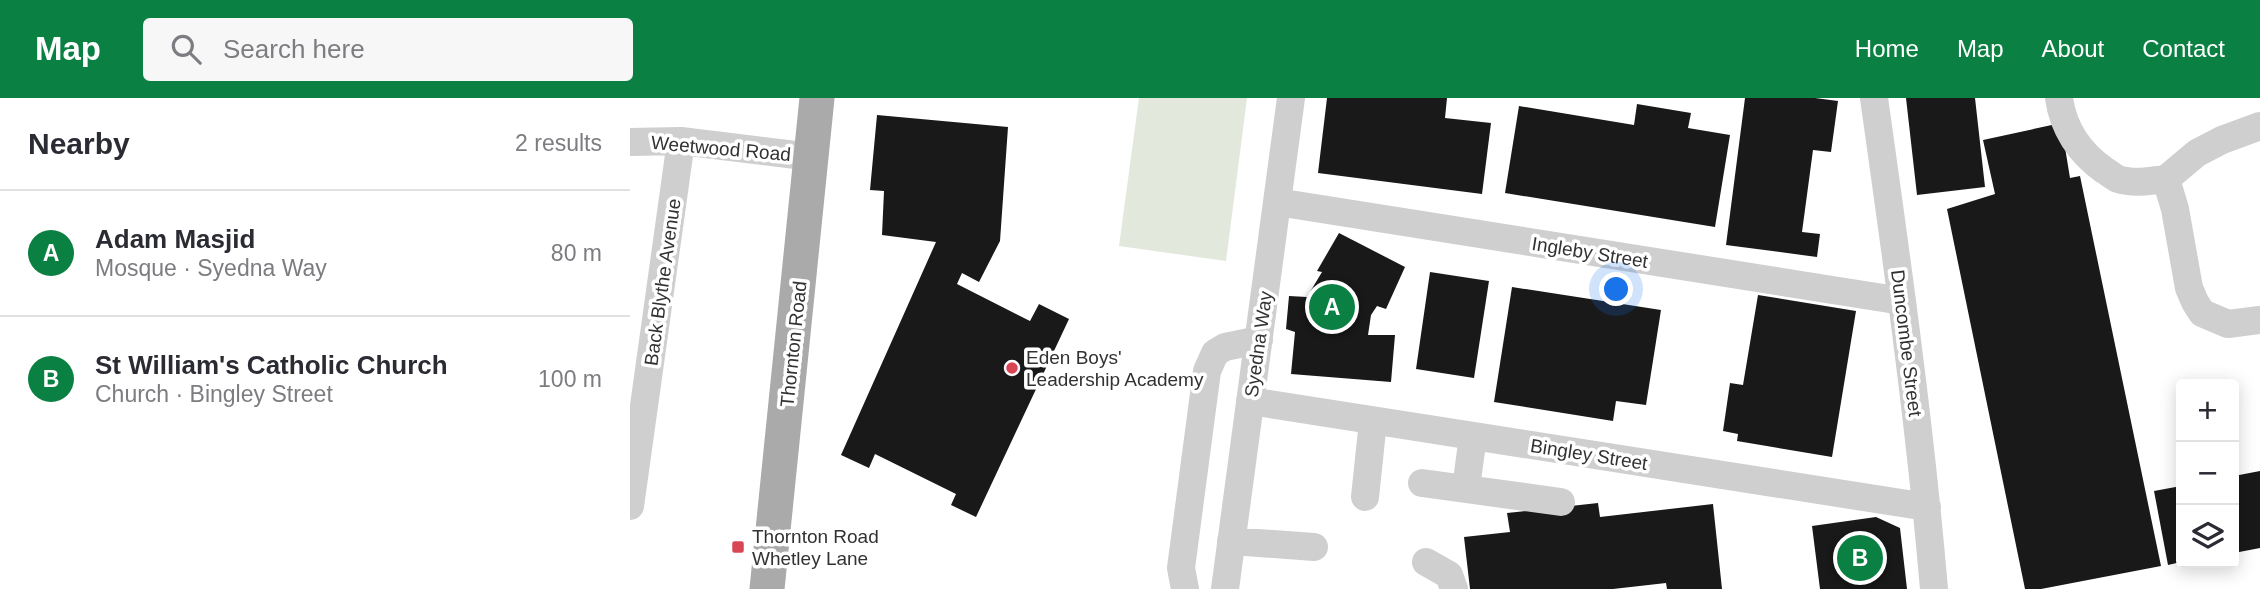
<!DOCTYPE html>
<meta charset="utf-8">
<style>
body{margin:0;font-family:Arial,sans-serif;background:#f7f7f7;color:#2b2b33}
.controls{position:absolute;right:21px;bottom:21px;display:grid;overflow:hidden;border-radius:7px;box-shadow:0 4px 18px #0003}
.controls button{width:63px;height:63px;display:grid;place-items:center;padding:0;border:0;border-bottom:2px solid #e1e1e2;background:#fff;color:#2b2b33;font:35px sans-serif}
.you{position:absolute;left:987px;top:192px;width:24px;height:24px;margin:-18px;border:5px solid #fff;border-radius:50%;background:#1a73e8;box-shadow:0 0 0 10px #1a73e833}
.badge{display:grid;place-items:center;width:46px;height:46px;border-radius:50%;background:#0b8043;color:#fff;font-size:23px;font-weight:700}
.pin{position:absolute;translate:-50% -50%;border:4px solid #fff;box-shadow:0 2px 7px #0006}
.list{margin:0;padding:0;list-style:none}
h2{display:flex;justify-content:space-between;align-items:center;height:91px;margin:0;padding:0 28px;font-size:30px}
h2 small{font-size:23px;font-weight:400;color:#7c7c81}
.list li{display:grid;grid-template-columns:46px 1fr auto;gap:21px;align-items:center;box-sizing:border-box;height:126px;padding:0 28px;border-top:2px solid #e1e1e2}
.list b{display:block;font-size:26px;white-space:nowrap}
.list p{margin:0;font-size:23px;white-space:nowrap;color:#7c7c81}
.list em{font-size:23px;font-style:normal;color:#7c7c81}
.icon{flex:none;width:38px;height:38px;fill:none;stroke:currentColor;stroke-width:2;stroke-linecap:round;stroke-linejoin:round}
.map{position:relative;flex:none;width:1630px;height:491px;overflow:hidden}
header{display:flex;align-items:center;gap:42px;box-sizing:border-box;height:98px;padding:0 35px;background:#0b8043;color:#fff}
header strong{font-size:33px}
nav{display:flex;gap:38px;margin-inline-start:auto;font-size:24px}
.search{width:490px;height:63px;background:#f7f7f7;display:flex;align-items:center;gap:18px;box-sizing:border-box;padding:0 24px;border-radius:7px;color:#7c7c81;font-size:26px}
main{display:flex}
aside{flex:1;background:#fff}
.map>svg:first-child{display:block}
</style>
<header>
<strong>Map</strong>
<div class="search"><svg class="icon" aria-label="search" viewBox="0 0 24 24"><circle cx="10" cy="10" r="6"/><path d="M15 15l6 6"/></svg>Search here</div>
<nav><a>Home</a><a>Map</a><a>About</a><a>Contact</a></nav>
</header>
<main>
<aside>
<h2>Nearby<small>2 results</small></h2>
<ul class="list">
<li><span class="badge">A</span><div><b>Adam Masjid</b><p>Mosque · Syedna Way</p></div><em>80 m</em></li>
<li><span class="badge">B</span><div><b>St William's Catholic Church</b><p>Church · Bingley Street</p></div><em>100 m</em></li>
</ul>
</aside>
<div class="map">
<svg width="1630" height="491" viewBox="0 0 1630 491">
<rect width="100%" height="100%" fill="#fff"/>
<path fill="#e2e8dc" d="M509,0H617L596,163L489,148Z"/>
<path fill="#191919" d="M697,0H817L815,20L861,25L852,96L688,75Z
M1115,0H1185L1208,3L1201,54L1183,52L1172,134L1190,136L1187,159L1096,147Z
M1276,0H1345L1355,89L1287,97Z
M1007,6L1061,15L1058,30L1100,37L1085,129L875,95L889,8L1004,27Z
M247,17L378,29L370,143L349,184L332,175L327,186L400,223L409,206L439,221L346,419L321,407L326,396L245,356L239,370L211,357L306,144L252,137L254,93L240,92Z
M1431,25L1440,80L1450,78L1531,468L1411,491H1395L1317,111L1365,96L1353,42Z
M709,135L775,169L756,211L747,208L741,217L738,237H765L761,284L661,276L665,234L656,231L659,198L677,199L692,174L687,173Z
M800,174L859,183L844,280L786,271Z
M882,189L1031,212L1016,307L986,303L983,323L864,304Z
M1128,197L1226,213L1202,359L1107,343L1108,336L1093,333L1100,285L1113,287Z
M1630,373V450L1604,455V378Z
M1551,388V464L1538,467L1524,393Z
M968,405L970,419L1083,406L1092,491H1037L1036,485L983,491H840L834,439L880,434L877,415Z
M1246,419L1270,430L1277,491H1190L1182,428Z"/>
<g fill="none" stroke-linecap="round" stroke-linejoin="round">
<path stroke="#cfcfcf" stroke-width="28" d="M1244,0C1267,163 1290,327 1304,491
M1429,0C1433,30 1450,55 1474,72C1478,74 1483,79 1488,81C1503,86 1521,83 1536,81L1545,111L1559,190L1565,204L1572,215L1598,226L1630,222
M0,44L51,43L182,59
M1536,81L1567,55L1592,42L1630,28
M647,104L1272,203
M620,303L1297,409
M792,385L931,404
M836,390L843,338
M735,399L743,323
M0,408L51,43
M601,443L684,449
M796,464L819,477L824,491
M555,491L551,470L577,273L585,255L595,249L629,242
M595,491L661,0"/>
<path stroke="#aaa" stroke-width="35" d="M137,491L187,0"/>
</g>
<g fill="#d84555" stroke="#fff" stroke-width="2.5">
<circle cx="382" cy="270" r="7"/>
<rect x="101" y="442" width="14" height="14" rx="3.5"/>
</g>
<g text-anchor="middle" stroke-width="7" stroke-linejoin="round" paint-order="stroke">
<g font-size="19" fill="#323232" stroke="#fff">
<text transform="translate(91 50) rotate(5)" y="7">Weetwood Road</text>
<text transform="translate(960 154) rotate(9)" y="7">Ingleby Street</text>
<text transform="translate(32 184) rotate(-82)" y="7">Back Blythe Avenue</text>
<text transform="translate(1277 245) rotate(83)" y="7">Duncombe Street</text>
<text transform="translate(163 246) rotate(-84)" y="7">Thornton Road</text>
<text transform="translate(628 246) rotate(-82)" y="7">Syedna Way</text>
<text transform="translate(959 356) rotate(9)" y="7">Bingley Street</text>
</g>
<g font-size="19" fill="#323232" stroke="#fff" text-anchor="start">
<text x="396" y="266">Eden Boys'<tspan x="396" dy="22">Leadership Academy</tspan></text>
<text x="122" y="445">Thornton Road<tspan x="122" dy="22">Whetley Lane</tspan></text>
</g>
</g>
</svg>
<div class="controls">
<button>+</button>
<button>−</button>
<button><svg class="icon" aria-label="layers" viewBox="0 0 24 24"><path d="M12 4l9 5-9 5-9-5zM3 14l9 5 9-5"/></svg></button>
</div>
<div class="you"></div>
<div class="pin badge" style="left:702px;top:209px">A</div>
<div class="pin badge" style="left:1230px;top:460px">B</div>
</div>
</main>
